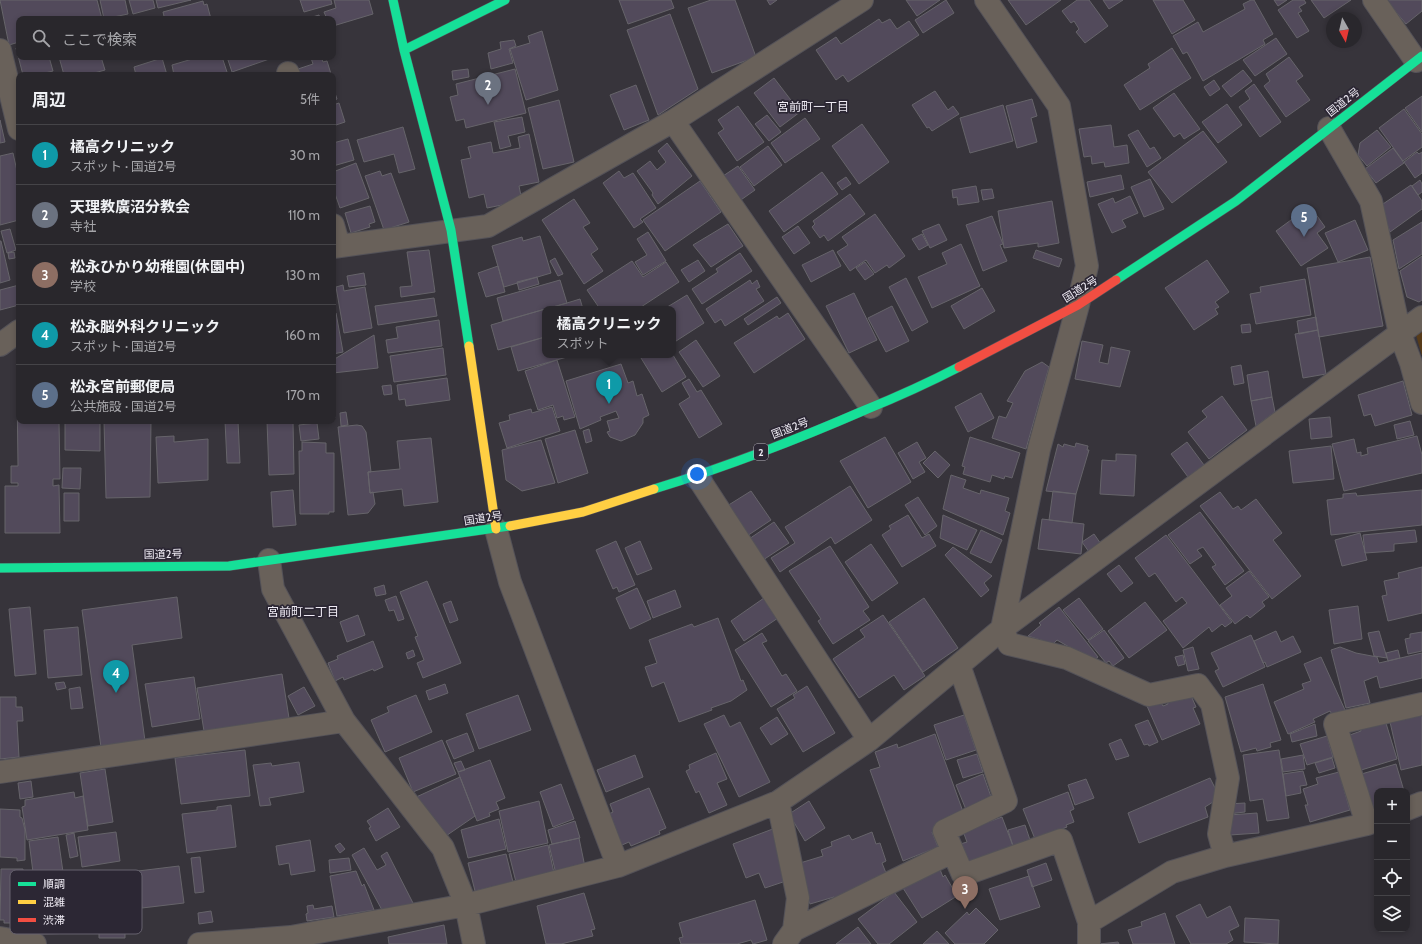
<!DOCTYPE html>
<html lang="ja">
<meta charset="utf-8">
<style>
body{margin:0;font-family:Cabin,"Noto Sans JP",sans-serif;background:#353338;color:#f1f3f6}
.controls{position:absolute;right:12px;bottom:12px;display:grid;overflow:hidden;border-radius:8px;box-shadow:0 2px 6px #0003}
.controls button{width:36px;height:36px;display:grid;place-items:center;padding:0;border:0;border-bottom:1px solid #454448;background:#29272c;color:#f1f3f6;font:20px sans-serif}
.compass{position:absolute;left:1326px;top:12px;width:36px;height:36px;border-radius:50%;background:#29272c;box-shadow:0 2px 6px #0003;rotate:172deg}
.you{position:absolute;left:697px;top:474px;width:14px;height:14px;margin:-10px;border:3px solid #fff;border-radius:50%;background:#1a73e8;box-shadow:0 0 0 6px #1a73e833}
.badge{display:grid;place-items:center;width:26px;height:26px;border-radius:50%;background:#afabb3;color:#fff;font-size:13px;font-weight:700}
.pin{position:absolute;translate:-50% -33px;filter:drop-shadow(0 1px 2px #0008)}
.pin::after{content:'';position:absolute;top:21px;width:14px;height:12px;background:inherit;clip-path:polygon(0 0,100% 0,50% 100%)}
.popup{position:absolute;left:542px;top:306px;width:134px;height:52px;box-sizing:border-box;display:grid;place-content:center;border-radius:8px;background:#29272c;filter:drop-shadow(0 1px 3px #0005);font-size:13px;white-space:nowrap;color:#a5a5a9}
.popup b{font-size:15px;color:#f1f3f6}
.popup::after{content:'';position:absolute;left:50%;top:100%;margin-left:-8px;border:8px solid transparent;border-top-color:#29272c}
.list{margin:0;padding:0;list-style:none}
h2{display:flex;justify-content:space-between;align-items:center;height:52px;margin:0;padding:0 16px;font-size:17px}
h2 small{font-size:13px;font-weight:400;color:#a5a5a9}
.list li{display:grid;grid-template-columns:26px 1fr auto;gap:12px;align-items:center;box-sizing:border-box;height:60px;padding:0 16px;border-top:1px solid #454448}
.list b{display:block;font-size:15px;white-space:nowrap}
.list p{margin:0;font-size:13px;white-space:nowrap;color:#a5a5a9}
.list em{font-size:13px;font-style:normal;color:#a5a5a9}
.icon{flex:none;width:22px;height:22px;fill:none;stroke:currentColor;stroke-width:2;stroke-linecap:round;stroke-linejoin:round}
.map{position:relative;flex:none;width:1422px;height:944px;overflow:hidden}
.search{position:absolute;background:#29272c;box-shadow:0 2px 6px #0003;left:16px;top:16px;width:320px;height:44px;display:flex;align-items:center;gap:10px;box-sizing:border-box;padding:0 14px;border-radius:8px;color:#a5a5a9;font-size:15px}
.panel{position:absolute;background:#29272c;box-shadow:0 2px 6px #0003;left:16px;top:72px;width:320px;height:352px;border-radius:8px}
.map>svg:first-child{display:block}
</style>
<div class="map">
<svg width="1422" height="944" viewBox="0 0 1422 944">
<rect width="100%" height="100%" fill="#37343b"/>
<path fill="#573b19" d="M1422,331V356L1416,335Z"/>
<path fill="#524a5b" stroke="#66646a" d="M0,0H97L102,19H19V42L9,45Z
M100,0H125L128,14L104,19Z
M129,0H153L155,8L133,14Z
M156,0H191L158,8Z
M300,0H331L332,4L304,12Z
M334,0H369L373,14L333,26V19H327L324,12L336,8Z
M619,0H671L674,8L628,24Z
M711,0H735L756,57L712,73L688,8Z
M767,0H777L770,5Z
M906,0H940L917,16Z
M946,0L954,13L923,33L915,20Z
M1008,0H1061L1026,25Z
M1077,0H1089L1108,26L1085,43L1076,32L1079,29L1074,21L1071,23L1062,11Z
M1103,0H1123L1109,9Z
M1153,0H1183L1195,20L1172,34Z
M1251,0H1254L1273,34L1263,40L1265,44L1203,81L1187,52L1183,54L1173,36L1198,22L1203,32L1245,9L1243,4Z
M1274,0H1287L1278,6Z
M1293,0H1304L1306,3L1299,7L1302,11L1298,13L1309,31L1297,38L1278,10Z
M1311,0H1351L1324,18Z
M1386,0H1422V11L1406,24Z
M203,1L204,5L207,4L211,19H159L164,16L163,12Z
M670,14L698,89L658,115L627,30Z
M319,15L320,19H306Z
M879,19L882,23L890,19L897,29L909,21L919,35L848,82L843,75L836,80L816,50L836,37L841,44Z
M542,31L558,90L526,100L510,49L530,43L528,36Z
M1276,38L1287,54L1255,76L1243,60Z
M514,40L516,46L509,49L513,63L491,69L488,53L501,49L500,42Z
M19,47V57H49L53,71L37,75H23L16,48Z
M1172,48L1191,78L1140,110L1124,85L1150,68L1148,64Z
M59,57H101L105,70L87,75H64Z
M199,57H222L228,75H174L172,65Z
M227,57H275L232,72Z
M315,57H321L323,62L327,61L331,74L300,75L298,69L313,64L311,58Z
M1289,57L1303,76L1296,81L1310,100L1286,117L1264,86L1270,81L1266,74Z
M162,58L167,75H136L134,67Z
M468,69L469,77L453,80L452,71Z
M515,69L526,113L466,128L464,119L456,121L450,97L458,95L456,84Z
M1243,70L1252,81L1231,97L1222,86Z
M774,78L800,112L780,127L754,93Z
M1214,80L1220,89L1210,96L1204,87Z
M1254,84L1281,122L1260,137L1239,107L1250,99L1245,91Z
M636,85L649,120L624,130L610,95Z
M333,87L337,99L333,101Z
M935,91L948,110L953,106L959,114L932,131L929,127L927,128L912,105Z
M1174,93L1200,129L1184,139L1180,133L1174,137L1153,108Z
M1422,96V132L1405,108Z
M1032,99L1037,116L1031,118L1037,142L1017,148L1006,106Z
M559,100L574,162L543,169L528,108Z
M339,103L345,122L333,126V105Z
M1227,104L1242,125L1218,143L1202,122Z
M1003,105L1013,141L970,153L960,118Z
M738,106L764,142L737,161L718,133L724,129L718,120Z
M1404,109L1422,134V147L1403,161L1379,128Z
M767,115L781,132L769,141L755,124Z
M522,117L525,132L508,136L511,146L500,149L494,122Z
M805,118L820,139L785,163L771,143Z
M0,120L5,142L0,143Z
M862,124L889,162L859,184L832,146Z
M1111,125L1114,147L1127,145L1129,163L1105,167L1104,162L1092,164L1091,156L1084,157L1079,129Z
M403,127L415,169L399,173L394,154L364,162L357,140Z
M1138,130L1150,149L1154,147L1161,158L1147,167L1128,135Z
M1377,130L1391,147L1367,166L1358,155L1360,143Z
M1203,131L1227,162L1172,203L1148,172Z
M529,134L539,182L519,186L522,201L487,208L484,194L469,198L461,160L471,158L468,147L491,142L493,153L520,148L518,137Z
M348,139L354,160L333,166V143Z
M667,143L692,176L658,204L652,195L653,193L637,171L650,161L657,170L666,162L658,151Z
M768,146L782,165L754,186L740,167Z
M1393,148L1404,163L1376,183L1365,169Z
M1417,152L1419,154L1422,152V173L1415,178L1404,162Z
M13,153L19,180V220L0,225V156Z
M356,163L369,198L340,208L333,188V172Z
M738,166L755,190L738,202L720,178Z
M380,171L382,176L391,173L409,222L384,230L365,176Z
M619,171L624,178L633,173L656,208L640,219L643,222L634,228L603,183Z
M822,172L838,194L784,232L769,211Z
M1121,175L1124,189L1090,197L1087,182Z
M846,177L851,184L842,190L837,183Z
M1150,179L1164,209L1144,217L1131,187Z
M1420,180L1422,184V192L1418,195L1412,186Z
M700,181L721,212L665,251L643,220Z
M1411,185L1422,201V209L1390,232L1380,206Z
M976,186L979,202L958,205L957,197L953,198L952,190Z
M992,189L994,198L983,200L981,190Z
M850,194L865,214L828,241L824,235L820,238L812,227L815,224L813,221Z
M1130,196L1138,213L1122,220L1126,227L1112,233L1098,204L1113,198L1115,203Z
M574,199L590,223L583,227L598,249L591,254L603,271L584,284L542,220Z
M1052,201L1059,243L1038,247V243L1004,248L998,211Z
M370,206L375,222L369,224L370,227L351,233L345,213Z
M1310,206L1325,227L1317,233L1328,248L1301,266L1276,231Z
M875,214L905,256L889,268L887,265L875,273L866,260L850,271L837,252L848,245L842,237Z
M992,216L1003,244L1000,245L1007,261L983,271L966,225Z
M1355,220L1368,250L1338,262L1325,233Z
M1422,222V254L1399,269L1393,240Z
M728,224L743,246L711,267L693,245Z
M939,224L947,240L930,248L922,231Z
M798,226L810,243L794,254L782,237Z
M10,229L16,250L7,253L1,231Z
M648,232L666,261L643,275L635,262L647,255L637,239Z
M922,234L928,245L919,250L912,239Z
M540,236L551,273L504,287L492,246L522,237L523,241Z
M1,241L10,280L0,283V241Z
M961,244L980,286L932,308L918,277L947,264L942,253Z
M429,250L435,292L401,297L400,287L412,286L407,252Z
M833,250L841,266L811,282L802,265Z
M1036,250L1062,259L1059,267L1033,258Z
M14,252L15,258L9,259L8,253Z
M740,253L752,271L702,304L692,289L718,272L716,269Z
M1422,256V300L1419,302L1407,297L1400,271Z
M1370,257L1383,326L1319,337L1307,268Z
M555,258L563,274L558,276L550,261Z
M698,260L705,271L689,282L681,270Z
M1207,260L1229,292L1215,302L1219,307L1215,309L1218,314L1194,330L1165,288Z
M632,261L643,277L666,262L679,282L638,309H600L587,290Z
M865,262L874,274L865,280L856,268Z
M498,266L505,292L486,297L478,273Z
M364,273L366,285L349,287L347,276Z
M537,277L539,284L519,290L517,282Z
M906,278L928,322L912,331L889,287Z
M1305,279L1311,315L1256,324L1250,294L1261,292L1260,287Z
M560,280L567,303L503,321L497,298Z
M750,280L752,284L757,280L760,287L756,289L764,301L725,326L721,319L715,323L706,309Z
M19,285V305L0,310V290Z
M343,285L344,291L365,287L372,328L344,333L336,287Z
M982,288L995,311L964,329L951,306Z
M854,293L877,340L849,353L826,306Z
M687,295L704,323L673,343V309H664Z
M777,297L781,303L748,325L744,319Z
M434,298L437,316L378,325L375,306Z
M580,299L583,309H546L567,303Z
M892,306L909,341L886,352L868,318Z
M545,309V337L498,350L491,325Z
M333,313H336L343,352L333,354Z
M788,313L805,339L754,373L734,343L777,316L779,319Z
M1316,317L1318,330L1299,334L1297,321Z
M439,320L442,346L388,353L386,340L398,338L396,327Z
M1250,324L1251,332L1242,333L1241,325Z
M1318,330L1326,374L1303,378L1295,334Z
M374,335L378,368L333,373V360Z
M545,337V355H574L518,371L511,347Z
M696,340L720,376L703,387L679,352Z
M1082,341L1103,345L1099,362L1108,364L1111,347L1130,351L1120,387L1075,379Z
M443,348L446,375L394,382L390,356Z
M646,355H673L686,377L662,392L641,358Z
M17,356H19V385H18Z
M557,360L575,417L564,420L563,416L557,418L553,405L538,410L525,371Z
M1042,362L1049,367L1026,449L992,438L999,416L1006,418L1013,403L1007,401L1025,371Z
M621,364L628,383L633,381L637,396L642,394L649,415L643,418V423L635,435L621,441L610,437L607,432L610,431L607,421L619,418L616,411L600,417L601,420L580,429L566,381Z
M1241,365L1244,383L1234,385L1231,367Z
M1268,371L1272,397L1251,401L1247,375Z
M447,378L450,400L406,406L405,399L399,400L397,385Z
M689,379L697,392L701,390L722,424L699,438L679,404L690,397L682,383Z
M1403,381L1412,415L1375,426L1371,414L1364,416L1358,395Z
M391,385L392,394L384,395L382,386Z
M17,388H19V421H59L60,479H53V486L59,485L60,533H5V486H18V483H11V466H18Z
M981,393L994,418L968,432L955,407Z
M1222,396L1247,430L1209,459L1188,432L1207,417L1202,411Z
M1272,397L1275,412L1256,426L1251,401Z
M333,398L335,418L333,419Z
M552,407L560,431L507,448L499,423L510,420L509,415L531,409L532,413Z
M346,412L348,425L341,426L340,413Z
M1330,417L1332,437L1311,439L1309,419Z
M65,421H100V451L65,450Z
M104,421H151L150,497L106,498Z
M225,421H238L240,463H227Z
M267,421H293L294,474L269,475Z
M1410,421L1414,435L1397,439L1394,425Z
M317,423L319,439L301,441L299,425Z
M357,425L362,426L366,432L371,472H368L370,493L373,492L375,504L368,513L348,515L338,427Z
M589,429L592,441L586,443L583,431Z
M575,430L588,473L558,483L545,439Z
M174,436V442L208,439V480L158,483L156,437Z
M1417,436L1422,455V473L1344,491L1332,444L1354,439L1357,453L1361,452V456L1368,454L1367,448Z
M885,437L911,482L868,508L840,461Z
M970,437L1020,453L1012,478L1005,476L1004,479L992,475L990,482L963,474L965,467L962,466Z
M431,438L438,502L404,506L402,489L370,493L368,472L400,469L397,441Z
M541,440L555,483L522,491L506,480L502,450Z
M302,442L326,443V453H334V512H329V514H300L299,451H302Z
M917,442L926,458L919,462L925,472L913,479L898,453Z
M1187,442L1204,465L1188,477L1171,454Z
M1076,443L1088,446L1087,450H1089L1076,494L1046,491L1058,444L1063,447L1064,444L1075,447Z
M1331,446L1334,479L1293,483L1289,451Z
M935,451L950,465L938,478L923,463Z
M1116,454L1136,455L1134,496L1100,494L1102,460L1116,461Z
M63,468H81L80,489L62,488Z
M951,475L966,480L963,488L980,494L981,490L1009,498L1005,511L1010,513L1003,535L943,509Z
M850,486L872,520L835,544L831,537L780,572L771,558L795,543L785,527Z
M293,490L296,525L273,527L271,492Z
M1422,490V525L1331,535L1327,500L1343,498V494L1356,493L1357,496Z
M751,491L771,520L747,536L727,506Z
M1053,491L1076,494L1072,523L1049,520Z
M1220,492L1233,509L1238,506L1241,510L1256,499L1282,533L1273,540L1301,576L1272,599L1200,506Z
M64,493H79V521H64Z
M918,497L937,526L925,535L905,505Z
M1200,512L1244,571L1225,585L1212,567L1216,565L1203,547L1197,550L1202,556L1190,564L1168,535Z
M908,515L922,538L929,534L936,546L902,567L882,535L891,529L889,526Z
M943,515L977,530L967,550L940,538Z
M1042,519L1084,524L1081,554L1038,549Z
M774,522L789,543L763,560L749,539Z
M981,530L1002,540L991,563L970,553Z
M1415,530L1417,542L1394,544V551L1365,553L1363,535Z
M1360,533L1367,560L1342,566L1335,540Z
M1094,534L1101,544L1089,552L1082,542Z
M1166,535L1232,622L1225,627L1222,624L1212,632L1209,627L1183,648L1163,621L1187,603L1182,597L1176,602L1155,573L1149,577L1135,558Z
M616,541L635,585L619,592L617,587L613,589L596,550Z
M640,541L652,569L637,575L625,548Z
M871,544L898,583L872,601L845,562Z
M830,546L869,607L863,611L870,620L833,644L818,621L821,619L789,571Z
M953,547L992,576L984,583L989,590L981,597L945,555Z
M1119,565L1133,583L1121,592L1107,574Z
M1422,567V613L1388,621L1382,596L1387,595L1384,581L1399,578L1398,573Z
M1249,571L1269,597L1262,602L1265,606L1250,618L1247,615L1235,624L1220,605L1232,596L1226,588Z
M427,581L461,663L423,678L417,663L424,660L415,637L418,636L400,592Z
M384,585L386,594L376,596L374,588Z
M637,588L651,619L630,629L616,598Z
M675,590L681,607L653,618L647,601Z
M396,596L404,619L398,621L394,610L389,611L385,600Z
M177,597L182,638L132,645L145,741L101,747L82,610Z
M764,598L778,618L744,641L731,621Z
M924,598L958,648L923,672L889,622Z
M1079,598L1103,629L1088,640L1063,610Z
M451,601L458,620L450,623L443,604Z
M1145,602L1167,630L1129,658L1108,631Z
M1358,606L1362,639L1334,644L1329,610Z
M30,607L36,674L15,676L9,609Z
M1059,607L1098,657L1093,661L1057,640L1053,644L1028,636L1041,625L1039,623Z
M358,615L365,635L347,642L340,622Z
M883,615L925,676L904,690L894,675L859,698L833,659L865,637L860,630Z
M718,618L741,681L743,680L747,690L731,701L711,708L712,710L679,722L664,682L652,687L645,667L657,663L649,640L692,624L694,627Z
M78,627L82,675L48,678L44,630Z
M1104,630L1124,658L1113,666L1109,661L1106,663L1088,641Z
M1276,631L1281,642L1293,636L1301,652L1267,667L1265,662L1263,663L1254,641Z
M1379,631L1387,658L1374,656L1368,633Z
M1422,632V651L1408,654L1405,639L1410,638V634Z
M762,633L767,641L762,643L782,676L786,674L797,691L771,707L735,650Z
M1251,635L1265,667L1223,687L1215,671L1219,669L1211,653Z
M373,641L383,667L374,671L373,669L344,680L343,677L335,681L328,663L338,659L337,656Z
M1193,647L1199,669L1188,671L1183,650Z
M1340,647L1356,653L1377,657L1379,663L1422,653V678L1380,688L1377,676L1364,681L1370,703L1346,708L1331,650Z
M413,650L415,656L408,659L406,653Z
M1398,650L1400,658L1388,661L1386,653Z
M1183,655L1185,664L1178,666L1175,657Z
M1321,657L1345,710L1333,716L1330,711L1313,719L1315,722L1288,734L1274,702L1304,689L1302,684L1311,681L1304,664Z
M282,674L289,718L204,731L197,688Z
M194,677L200,719L152,727L145,684Z
M64,682L66,688L57,690L55,683Z
M445,684L448,693L429,700L426,691Z
M1263,684L1281,740L1270,743L1271,747L1257,751L1256,748L1241,752L1225,697Z
M807,686L835,733L803,752L777,709L795,698L793,695Z
M80,687L83,708L71,709L69,689Z
M304,687L315,706L298,715L288,696Z
M1189,691L1196,707L1193,708L1200,724L1162,740L1147,706L1160,701L1163,706L1168,704L1167,701Z
M416,695L432,732L385,752L371,720L389,712L387,707Z
M518,695L531,730L479,749L466,714Z
M0,697H16V707H22L23,721H17L19,757L0,759Z
M1422,714V765L1401,770L1390,722Z
M724,715L730,727L740,722L770,782L739,797L704,724Z
M964,715L976,750L946,760L934,725Z
M777,717L788,734L771,745L760,728Z
M1148,720L1158,742L1149,746L1148,744L1144,745L1135,725Z
M1385,720L1397,759L1358,771L1347,736L1361,731L1360,728Z
M1315,724L1317,736L1292,742L1290,734Z
M467,733L474,751L454,759L446,741Z
M935,734L966,820L932,832L938,847L903,861L870,770L880,767L875,752L897,744L898,748Z
M1327,736L1333,757L1307,765L1300,744Z
M1121,739L1129,756L1116,760L1109,744Z
M442,740L456,774L413,792L399,758Z
M245,750L250,796L181,804L175,758Z
M1279,750L1289,818L1267,821L1263,799L1250,801L1243,755Z
M716,753L727,779L717,783L727,805L709,813L699,791L696,793L686,771L690,769L689,765Z
M977,754L983,772L963,778L957,760Z
M635,755L643,777L606,792L597,770Z
M1303,755L1305,769L1283,772L1281,759Z
M1332,758L1335,768L1319,773L1315,763Z
M490,760L505,798L496,802L499,809L489,813L490,816L477,821L458,772Z
M461,761L465,770L458,772L454,763Z
M299,762L304,792L269,798L271,805L260,806L253,765L271,763L272,766Z
M1396,764L1404,791H1377V811L1370,813L1358,775Z
M105,769L113,822L88,826L80,773Z
M1303,771L1307,785L1300,786L1301,793L1286,796L1283,774Z
M1339,772L1350,810L1310,822L1305,805H1308L1303,789L1318,784L1316,778Z
M983,774L995,808L969,817L956,785Z
M460,777L475,816L440,840L414,798Z
M1210,778L1216,790L1213,802L1205,807L1208,817L1139,843L1128,813Z
M1086,779L1094,798L1075,805L1068,785Z
M31,781L33,797L20,799L18,783Z
M561,784L574,819L553,827L540,792Z
M649,788L666,828L659,831L660,834L631,846L629,842L622,845L609,814L613,812L610,804Z
M74,792L75,798L83,796L88,830L27,840L22,807L25,806V800Z
M1068,792L1074,809L1070,811L1074,822L1066,825L1067,827L1035,839L1023,809Z
M539,801L548,843L508,852L499,811Z
M809,801L825,828L805,841L789,814Z
M1245,803V812L1228,814L1227,804Z
M231,805L236,847L187,853L182,814L217,810V807Z
M388,808L400,827L376,841L369,828L371,827L367,821Z
M0,809L20,810V817L22,818L25,830V860L17,861V858L0,857Z
M1257,813L1259,833L1230,835L1229,815Z
M1002,817L1013,846L963,864L957,845L967,842L963,831Z
M499,819L506,849L468,858L461,830Z
M575,821L580,838L552,844L548,830Z
M1025,825L1030,840L1013,846L1008,830Z
M778,827L792,879L765,888L759,873L746,878L733,844Z
M116,832L120,861L82,867L78,837Z
M872,832L876,844L880,843L886,861L882,863L886,873L837,902L834,897L810,904L809,901L804,903L800,863L823,856L821,850L832,846L831,842L849,835L852,840Z
M74,833L78,856L70,858L66,835Z
M58,837L63,872L54,873L55,877L34,880L29,841Z
M579,838L585,867L556,874L549,845Z
M310,840L315,871L291,875L289,863L279,865L276,846Z
M340,843L345,849L340,853L335,846Z
M548,845L554,873L516,882L509,854Z
M364,848L377,870L386,865L381,856L387,852L414,905L382,910L352,855Z
M506,854L513,882L475,891L468,863Z
M200,857L204,892L195,893L191,858Z
M349,858L351,870L330,873L329,860Z
M1046,863L1052,880L1032,887L1027,870Z
M179,866L184,903L142,908L138,871Z
M939,867L943,877L945,875L957,896L922,918L903,888Z
M1,869H23L24,923H4V920H0Z
M356,871L362,886L364,884L374,910L337,916L330,876Z
M1029,876L1040,907L1000,920L989,889Z
M127,882L129,906L119,907L116,883Z
M81,884L82,933L39,934L38,894L54,893V885Z
M894,892L917,922L889,944H878L858,919Z
M584,893L595,929L591,930L593,936L561,944H546L537,906Z
M755,900L767,940L753,944L751,940L737,944H681L679,938L683,937L679,923Z
M1200,904L1207,918L1230,906L1239,926L1229,931L1233,940L1226,944H1191L1176,916Z
M313,905L314,909L332,906L334,917L307,921L306,914L308,913L307,906Z
M99,906H116V912L125,911V938H99Z
M976,908L998,930L984,944H955L945,933L967,912L969,915Z
M211,911L213,922L199,924L198,913Z
M1165,913L1175,944H1133L1128,930L1142,926L1141,922Z
M1245,918L1279,920L1278,944L1244,942Z
M444,925L447,944H389L388,937Z
M858,927L871,944H836Z
M937,931L949,944H923Z
M1118,942L1119,944H1099Z"/>
<g fill="none" stroke-linecap="round" stroke-linejoin="round">
<g stroke="#545258" stroke-width="24">
<path id="street" d="M986,0L1059,106L1087,266L1078,305L1039,449L1002,629L1009,644L1067,658L1149,695L1198,685L1212,704L1228,778L1219,834L1225,856
M1374,0L1416,61
M0,50L19,129
M288,73L289,75
M673,121L871,407
M1329,128L1371,201L1400,334L1411,363L1422,403
M333,225L339,246
M333,247L488,226L673,121L862,0
M0,345L19,331
M697,476L869,740
M496,529L510,582L618,866
M269,560L273,589L344,721L443,848L466,905L474,944
M959,665L1006,801L944,831L963,875L1061,840L1089,922
M0,772L344,721
M778,802L798,898L794,930L784,944
M1407,809L1422,803
M1367,824L1335,724L1422,704
M794,930L952,852
M0,938L35,944
M199,944L291,937L466,905L618,866L778,802L869,740L1002,629L1422,317
M1089,944V922L1172,872L1225,856L1367,824L1377,820"/>
</g>
<g stroke="#545258" stroke-width="10">
<path id="fast" d="M393,0L404,50L451,230L469,346
M404,50L505,0
M1116,280L1236,201L1422,56
M654,489C726,467 796,440 865,410C897,397 928,383 959,367
M0,568L229,566L510,526"/>
</g>
<g stroke="#545258" stroke-width="10">
<path id="slow" d="M469,346L496,529
M510,526L583,512L654,489"/>
</g>
<g stroke="#545258" stroke-width="10">
<path id="jam" d="M959,367L1078,305L1116,280"/>
</g>
<use href="#street" stroke="#69615a" stroke-width="22"/>
<use href="#fast" stroke="#16e098" stroke-width="9"/>
<use href="#slow" stroke="#ffcf43" stroke-width="9"/>
<use href="#jam" stroke="#f24e42" stroke-width="9"/>
</g>
<g text-anchor="middle" stroke-width="3.5" stroke-linejoin="round" paint-order="stroke">
<rect fill="#2c2734" stroke="#b4b0ba" stroke-width="1" x="754" y="444" width="14" height="16" rx="3"/>
<g font-size="10" font-weight="bold" fill="#efebf4">
<text x="761" y="456">2</text>
</g>
<g font-size="11" fill="#efebf4" stroke="#2c2734">
<text transform="translate(1343 102) rotate(-38)" y="4">国道2号</text>
<text transform="translate(1080 289) rotate(-32)" y="4">国道2号</text>
<text transform="translate(790 428) rotate(-21)" y="4">国道2号</text>
<text transform="translate(483 518) rotate(-9)" y="4">国道2号</text>
<text transform="translate(163 554) rotate(-1)" y="4">国道2号</text>
</g>
<g font-size="12" fill="#efebf4" stroke="#2c2734">
<text x="813" y="111">宮前町一丁目</text>
<text x="303" y="616">宮前町二丁目</text>
</g>
</g>
<rect x="10" y="870" width="132" height="64" rx="6" fill="#2c2734" stroke="#66626e" stroke-width="1"/>
<rect x="18" y="882" width="18" height="4" fill="#16e098"/>
<rect x="18" y="900" width="18" height="4" fill="#ffcf43"/>
<rect x="18" y="918" width="18" height="4" fill="#f24e42"/>
<g font-size="11" fill="#efebf4">
<text x="43" y="888">順調</text>
<text x="43" y="906">混雑</text>
<text x="43" y="924">渋滞</text>
</g>
</svg>
<div class="controls">
<button>+</button>
<button>−</button>
<button><svg class="icon" aria-label="locate" viewBox="0 0 24 24"><circle cx="12" cy="12" r="6"/><path d="M12 2v4M12 18v4M2 12h4M18 12h4"/></svg></button>
<button><svg class="icon" aria-label="layers" viewBox="0 0 24 24"><path d="M12 4l9 5-9 5-9-5zM3 14l9 5 9-5"/></svg></button>
</div>
<svg class="compass" viewBox="-18 -18 36 36"><path d="M0-13l5 13h-10z" fill="#e53935"/><path d="M0 13l5-13h-10z" fill="#a5a5a9"/></svg>
<div class="you"></div>
<div class="pin badge" style="left:609px;top:404px;background:#0f9aa8">1</div>
<div class="popup"><b>橘高クリニック</b>スポット</div>
<div class="pin badge" style="left:488px;top:105px;background:#6b7280">2</div>
<div class="pin badge" style="left:965px;top:909px;background:#8d6e63">3</div>
<div class="pin badge" style="left:116px;top:693px;background:#0f9aa8">4</div>
<div class="pin badge" style="left:1304px;top:237px;background:#5c6f8a">5</div>
<div class="search"><svg class="icon" aria-label="search" viewBox="0 0 24 24"><circle cx="10" cy="10" r="6"/><path d="M15 15l6 6"/></svg>ここで検索</div>
<section class="panel">
<h2>周辺<small>5件</small></h2>
<ul class="list">
<li><span class="badge" style="background:#0f9aa8">1</span><div><b>橘高クリニック</b><p>スポット · 国道2号</p></div><em>30 m</em></li>
<li><span class="badge" style="background:#6b7280">2</span><div><b>天理教廣沼分教会</b><p>寺社</p></div><em>110 m</em></li>
<li><span class="badge" style="background:#8d6e63">3</span><div><b>松永ひかり幼稚園(休園中)</b><p>学校</p></div><em>130 m</em></li>
<li><span class="badge" style="background:#0f9aa8">4</span><div><b>松永脳外科クリニック</b><p>スポット · 国道2号</p></div><em>160 m</em></li>
<li><span class="badge" style="background:#5c6f8a">5</span><div><b>松永宮前郵便局</b><p>公共施設 · 国道2号</p></div><em>170 m</em></li>
</ul>
</section>
</div>
